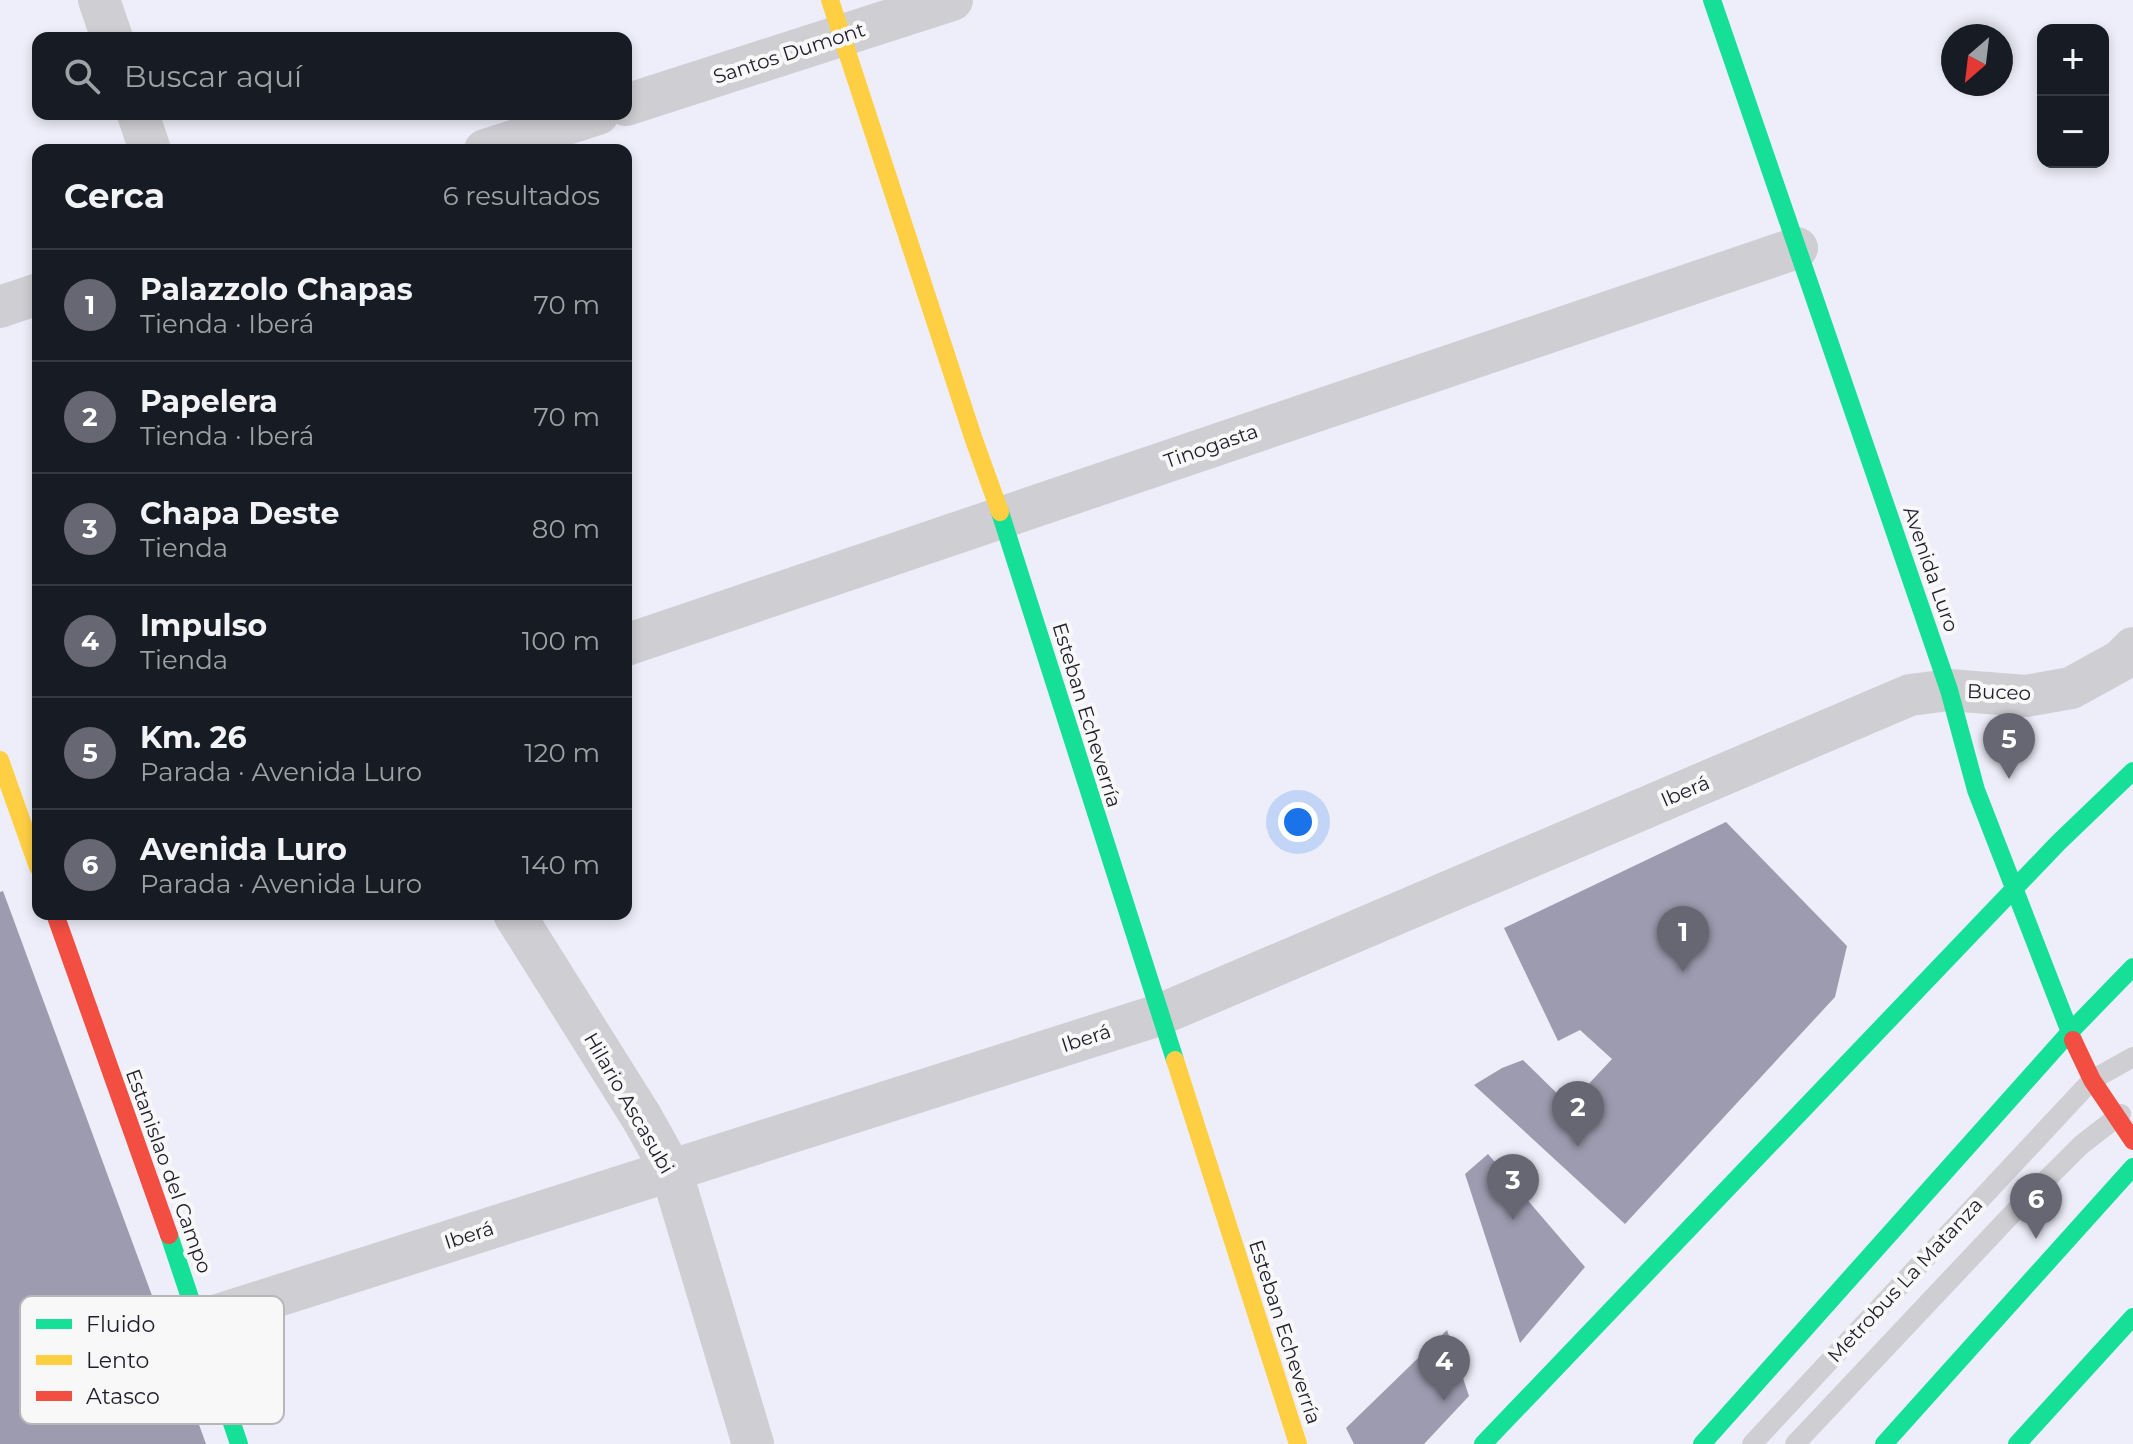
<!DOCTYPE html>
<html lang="es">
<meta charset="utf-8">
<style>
body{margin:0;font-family:Montserrat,sans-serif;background:#242831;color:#f1f3f6}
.controls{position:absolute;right:24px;top:24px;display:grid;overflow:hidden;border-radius:16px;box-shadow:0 4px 12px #0003}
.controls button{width:72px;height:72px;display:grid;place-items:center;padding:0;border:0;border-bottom:2px solid #363941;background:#171b24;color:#f1f3f6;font:40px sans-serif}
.compass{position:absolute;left:1941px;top:24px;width:72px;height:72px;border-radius:50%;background:#171b24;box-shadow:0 4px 12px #0003;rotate:208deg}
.you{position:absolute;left:1298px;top:822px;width:28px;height:28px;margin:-20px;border:6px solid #fff;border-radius:50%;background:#1a73e8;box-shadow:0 0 0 12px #1a73e833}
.badge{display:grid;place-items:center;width:52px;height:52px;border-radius:50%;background:#676774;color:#fff;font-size:26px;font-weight:700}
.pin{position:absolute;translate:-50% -66px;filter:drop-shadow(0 2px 4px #0008)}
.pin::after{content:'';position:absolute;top:42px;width:28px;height:24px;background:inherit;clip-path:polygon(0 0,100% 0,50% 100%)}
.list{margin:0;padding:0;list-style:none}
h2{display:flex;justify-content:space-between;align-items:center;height:104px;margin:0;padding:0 32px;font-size:34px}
h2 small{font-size:26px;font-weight:400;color:#9ea1a6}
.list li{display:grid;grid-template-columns:52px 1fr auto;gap:24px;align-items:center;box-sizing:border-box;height:112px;padding:0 32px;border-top:2px solid #363941}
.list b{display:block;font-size:30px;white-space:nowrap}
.list p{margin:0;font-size:26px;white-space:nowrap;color:#9ea1a6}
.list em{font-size:26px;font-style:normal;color:#9ea1a6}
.icon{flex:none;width:44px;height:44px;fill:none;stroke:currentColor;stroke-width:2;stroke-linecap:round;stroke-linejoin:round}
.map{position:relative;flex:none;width:2133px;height:1444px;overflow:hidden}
.search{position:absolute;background:#171b24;box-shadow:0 4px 12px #0003;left:32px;top:32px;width:600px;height:88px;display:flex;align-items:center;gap:20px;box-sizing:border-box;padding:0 28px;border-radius:16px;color:#9ea1a6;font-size:30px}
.panel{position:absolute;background:#171b24;box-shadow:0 4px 12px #0003;left:32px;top:144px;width:600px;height:776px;border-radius:16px}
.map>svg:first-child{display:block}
</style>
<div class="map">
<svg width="2133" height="1444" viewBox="0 0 2133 1444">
<rect width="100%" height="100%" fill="#eeeefa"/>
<path fill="#9d9baf" d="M1726,822L1847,946L1835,997L1625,1224L1474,1085L1502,1068L1523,1060L1569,1105L1612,1059L1580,1030L1558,1041L1504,928Z
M3,891L168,1339L206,1444H0V892Z
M1488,1154L1585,1267L1520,1343L1465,1174Z
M1447,1330L1469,1396L1424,1444H1354L1346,1428Z"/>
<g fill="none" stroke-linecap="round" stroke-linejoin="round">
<path stroke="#ceced3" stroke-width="20" d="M1752,1444L2092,1080L2133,1057
M1795,1444L2012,1214L2081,1145L2121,1114"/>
<path stroke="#ceced3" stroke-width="42" d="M99,0L112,38
M626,105L952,0
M138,114L150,150
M485,150L598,114
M0,307L38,294
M626,645L1797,248
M514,914L642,1118L671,1170L753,1444
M199,1321L1159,1015L1910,695L1949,690L2026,696L2071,688L2120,661L2133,648"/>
<path stroke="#16e098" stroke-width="18" d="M1712,0L1949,690L1976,790L2073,1040
M1000,512L1175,1060
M169,1235L239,1444
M1483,1444L2058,843L2133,771
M1702,1444L2069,1033L2133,967
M1884,1444L2133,1167
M2017,1444L2133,1317"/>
<path stroke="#ffcf43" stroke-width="18" d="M830,0L974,440L1000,512
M0,760L38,867
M1175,1060L1298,1444"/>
<path stroke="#f24e42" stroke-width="18" d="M55,914L169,1235
M2073,1040L2092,1080L2133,1141"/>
</g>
<g text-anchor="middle" stroke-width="8" stroke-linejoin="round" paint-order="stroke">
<g font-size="20" fill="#1f1e2c" stroke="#f8f8f8">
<text transform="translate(789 53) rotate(-18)" y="7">Santos Dumont</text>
<text transform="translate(1211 446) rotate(-19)" y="7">Tinogasta</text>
<text transform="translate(1931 569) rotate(71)" y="7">Avenida Luro</text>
<text transform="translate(1999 692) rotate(2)" y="7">Buceo</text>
<text transform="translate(1087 715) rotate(73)" y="7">Esteban Echeverría</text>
<text transform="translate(1685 791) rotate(-23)" y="7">Iberá</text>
<text transform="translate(1086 1038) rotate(-18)" y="7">Iberá</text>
<text transform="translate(629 1103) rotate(60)" y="7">Hilario Ascasubi</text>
<text transform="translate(169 1171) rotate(70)" y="7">Estanislao del Campo</text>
<text transform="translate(469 1235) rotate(-18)" y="7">Iberá</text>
<text transform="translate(1905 1280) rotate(-47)" y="7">Metrobus La Matanza</text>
<text transform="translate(1285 1332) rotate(72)" y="7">Esteban Echeverría</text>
</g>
</g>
<rect x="20" y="1296" width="264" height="128" rx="12" fill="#f8f8f8" stroke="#b7b7bb" stroke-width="2"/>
<rect x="36" y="1319" width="36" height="10" fill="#16e098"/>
<rect x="36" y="1355" width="36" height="10" fill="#ffcf43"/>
<rect x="36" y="1391" width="36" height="10" fill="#f24e42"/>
<g font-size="22" fill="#1f1e2c">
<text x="86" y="1332">Fluido</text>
<text x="86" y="1368">Lento</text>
<text x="86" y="1404">Atasco</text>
</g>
</svg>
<div class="controls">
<button>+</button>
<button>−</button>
</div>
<svg class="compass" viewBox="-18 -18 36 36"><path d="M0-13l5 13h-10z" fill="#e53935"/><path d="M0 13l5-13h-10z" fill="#9ea1a6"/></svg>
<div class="you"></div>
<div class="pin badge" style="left:1683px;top:972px">1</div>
<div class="pin badge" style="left:1578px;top:1147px">2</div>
<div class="pin badge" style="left:1513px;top:1220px">3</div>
<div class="pin badge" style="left:1444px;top:1401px">4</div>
<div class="pin badge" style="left:2009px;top:779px">5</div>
<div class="pin badge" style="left:2036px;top:1239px">6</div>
<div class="search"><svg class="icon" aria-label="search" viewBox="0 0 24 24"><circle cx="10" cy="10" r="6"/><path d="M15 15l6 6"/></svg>Buscar aquí</div>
<section class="panel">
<h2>Cerca<small>6 resultados</small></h2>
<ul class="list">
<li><span class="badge">1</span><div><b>Palazzolo Chapas</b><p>Tienda · Iberá</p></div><em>70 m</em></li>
<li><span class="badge">2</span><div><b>Papelera</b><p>Tienda · Iberá</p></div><em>70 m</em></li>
<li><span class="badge">3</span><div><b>Chapa Deste</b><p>Tienda</p></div><em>80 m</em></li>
<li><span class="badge">4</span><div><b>Impulso</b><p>Tienda</p></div><em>100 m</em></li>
<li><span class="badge">5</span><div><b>Km. 26</b><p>Parada · Avenida Luro</p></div><em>120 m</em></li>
<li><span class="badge">6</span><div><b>Avenida Luro</b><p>Parada · Avenida Luro</p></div><em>140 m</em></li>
</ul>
</section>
</div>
